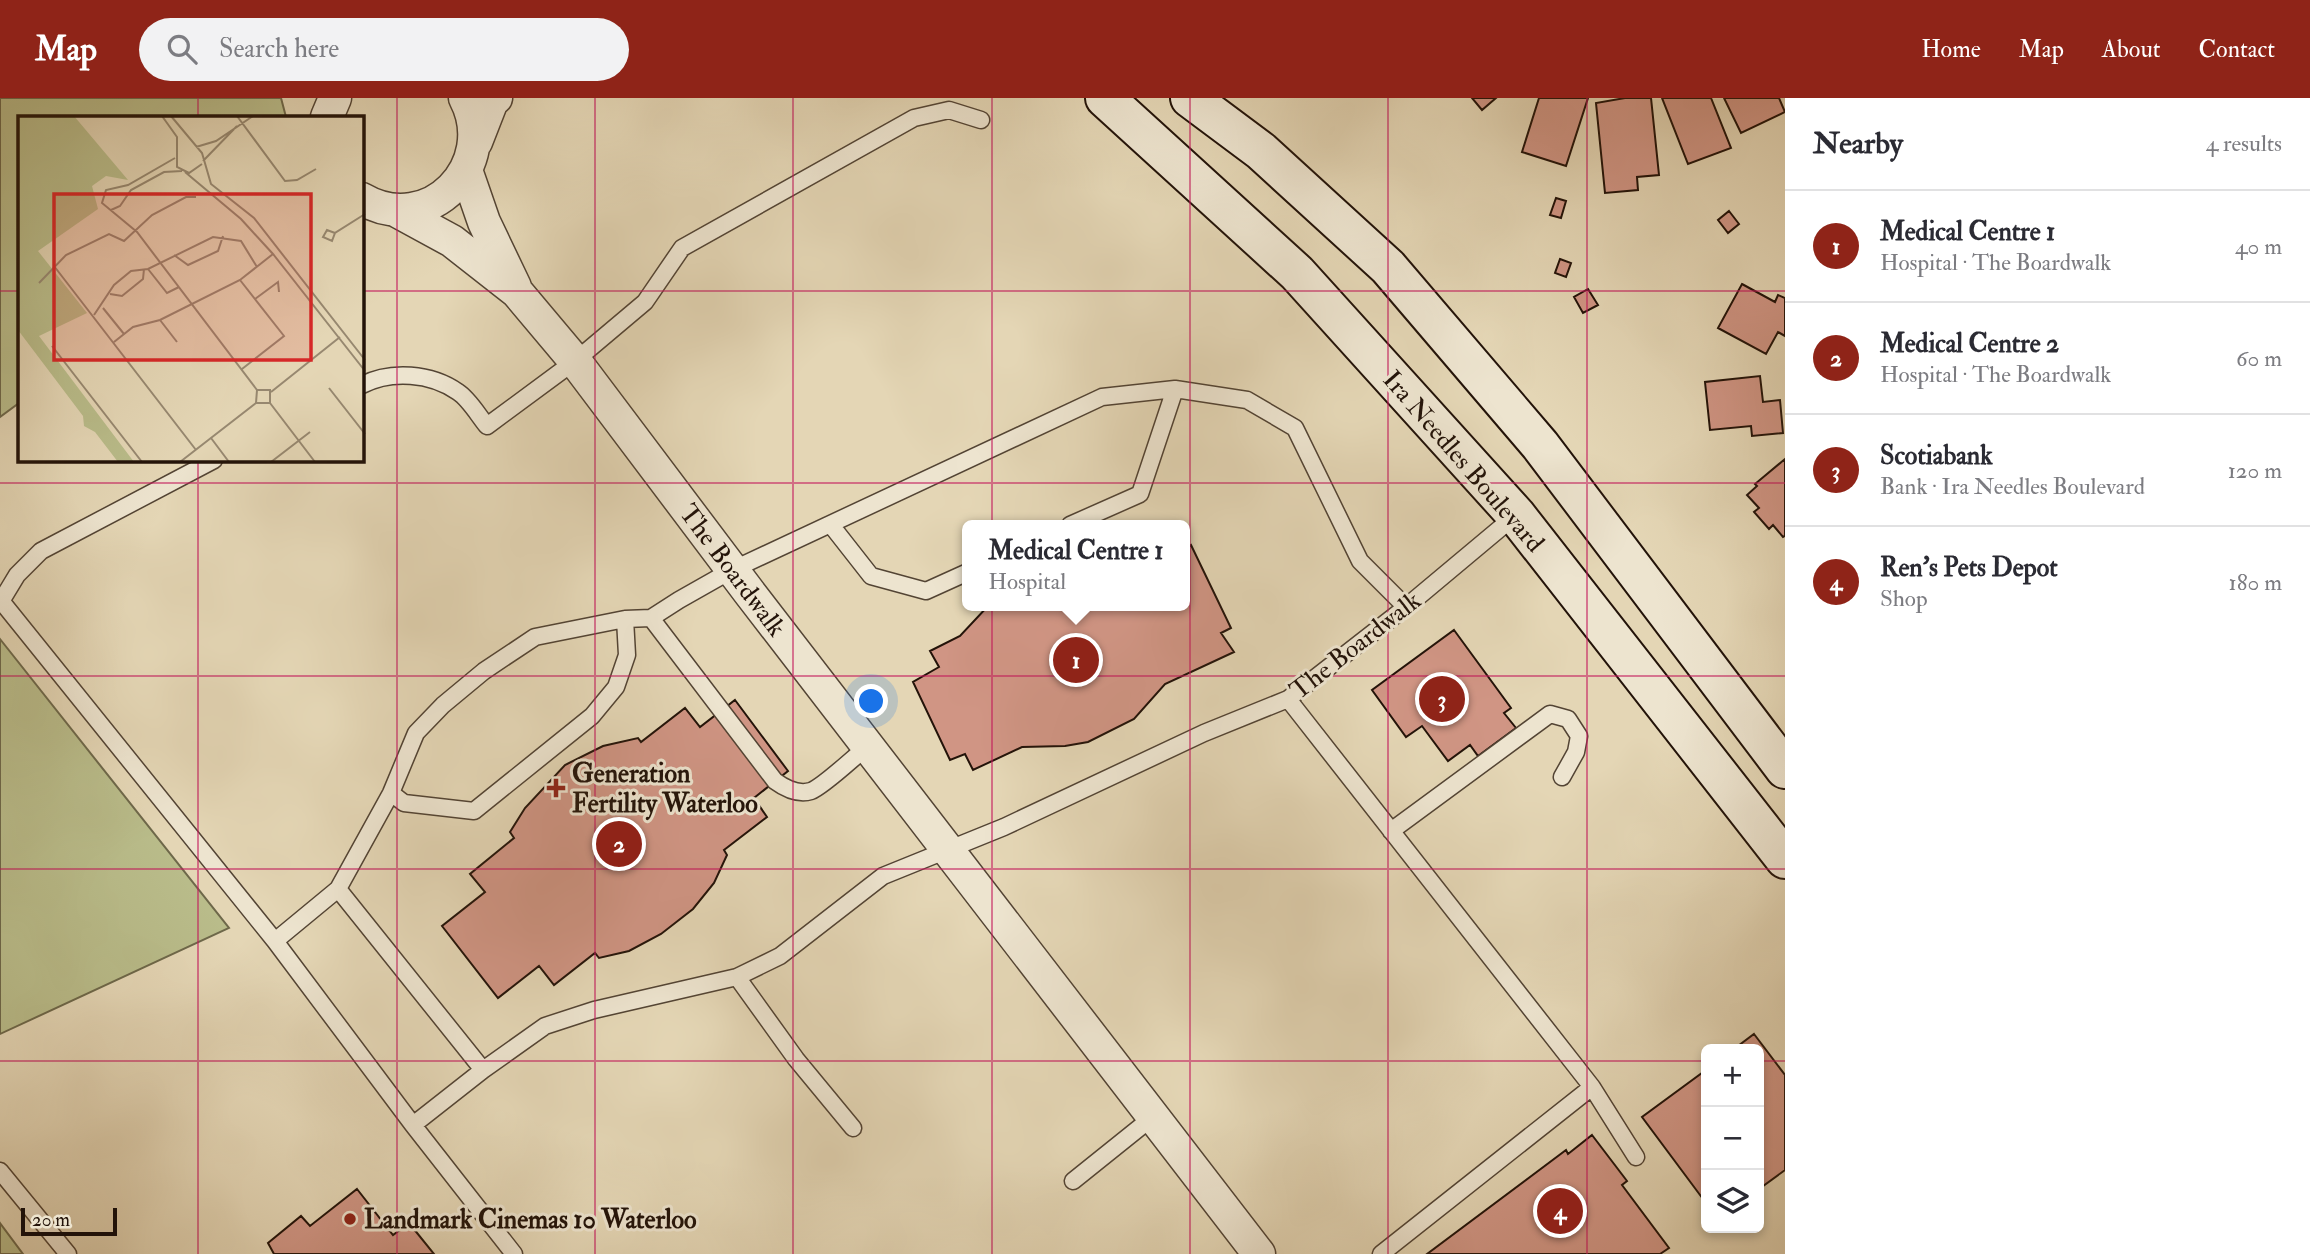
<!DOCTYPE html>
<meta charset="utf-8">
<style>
body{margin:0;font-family:"IM FELL Double Pica",serif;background:#f2f2f3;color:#2b2b33}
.controls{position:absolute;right:21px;bottom:21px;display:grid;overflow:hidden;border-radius:10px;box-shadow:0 4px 10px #0003}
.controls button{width:63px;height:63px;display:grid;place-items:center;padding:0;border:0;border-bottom:2px solid #e1e1e2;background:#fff;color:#2b2b33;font:35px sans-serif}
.scale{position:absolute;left:21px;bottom:18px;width:96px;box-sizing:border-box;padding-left:7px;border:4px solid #231309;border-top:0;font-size:19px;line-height:24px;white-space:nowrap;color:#231309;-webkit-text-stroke:5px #ede4cf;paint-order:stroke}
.you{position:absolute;left:872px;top:604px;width:24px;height:24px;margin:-18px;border:5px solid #fff;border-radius:50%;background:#1a73e8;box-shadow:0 0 0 10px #1a73e833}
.badge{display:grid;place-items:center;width:46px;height:46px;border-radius:50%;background:#8f2418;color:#fff;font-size:23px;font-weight:700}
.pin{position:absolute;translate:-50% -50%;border:4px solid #fff;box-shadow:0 2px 7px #0006}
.popup{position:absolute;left:962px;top:422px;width:228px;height:91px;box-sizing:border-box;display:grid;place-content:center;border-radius:10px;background:#fff;filter:drop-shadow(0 2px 5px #0005);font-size:23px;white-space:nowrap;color:#7c7c81}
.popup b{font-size:26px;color:#2b2b33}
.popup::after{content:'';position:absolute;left:50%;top:100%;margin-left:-14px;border:14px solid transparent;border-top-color:#fff}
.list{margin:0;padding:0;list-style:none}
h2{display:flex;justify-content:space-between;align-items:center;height:91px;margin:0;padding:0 28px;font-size:30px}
h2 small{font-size:23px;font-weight:400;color:#7c7c81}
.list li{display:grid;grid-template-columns:46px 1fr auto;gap:21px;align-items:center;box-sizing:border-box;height:112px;padding:0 28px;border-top:2px solid #e1e1e2}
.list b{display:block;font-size:26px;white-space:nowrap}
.list p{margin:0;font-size:23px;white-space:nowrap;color:#7c7c81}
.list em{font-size:23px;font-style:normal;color:#7c7c81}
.icon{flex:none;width:38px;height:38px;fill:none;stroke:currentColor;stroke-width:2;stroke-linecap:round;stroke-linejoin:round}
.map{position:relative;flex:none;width:1785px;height:1156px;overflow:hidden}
header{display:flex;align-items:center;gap:42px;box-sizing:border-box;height:98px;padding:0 35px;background:#8f2418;color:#fff}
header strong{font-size:33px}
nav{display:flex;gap:38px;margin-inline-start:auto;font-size:24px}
.search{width:490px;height:63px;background:#f2f2f3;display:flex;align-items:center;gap:18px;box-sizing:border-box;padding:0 24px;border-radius:38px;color:#7c7c81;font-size:26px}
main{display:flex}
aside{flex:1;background:#fff}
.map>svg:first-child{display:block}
</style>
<header>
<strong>Map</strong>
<div class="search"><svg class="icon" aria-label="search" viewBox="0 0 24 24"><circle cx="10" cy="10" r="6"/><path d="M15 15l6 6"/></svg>Search here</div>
<nav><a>Home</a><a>Map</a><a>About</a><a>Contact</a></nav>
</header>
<main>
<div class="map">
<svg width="1785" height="1156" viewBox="0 0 1785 1156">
<rect width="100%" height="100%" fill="#e4d6b5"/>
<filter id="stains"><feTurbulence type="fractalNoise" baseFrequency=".00286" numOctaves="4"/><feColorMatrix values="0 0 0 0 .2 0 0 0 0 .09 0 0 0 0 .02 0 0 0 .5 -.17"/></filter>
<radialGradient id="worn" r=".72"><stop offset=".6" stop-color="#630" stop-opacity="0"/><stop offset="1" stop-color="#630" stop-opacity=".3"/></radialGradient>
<path fill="#b9bc8a" stroke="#6e684a" stroke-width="2" d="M0,0H281L286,19H19V305L0,319Z
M0,541L229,830L0,936Z
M0,1125L23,1156H0Z"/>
<path fill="#d09584" stroke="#231309" stroke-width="2" d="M1472,0H1496L1482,12Z
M1539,0H1588L1566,68L1522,54Z
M1625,0H1651L1659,77L1637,79L1638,92L1605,95L1596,5Z
M1662,0H1711L1731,50L1688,66Z
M1724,0H1779L1785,14L1741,35Z
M1556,100L1566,103L1561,120L1550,117Z
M1729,113L1739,126L1728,135L1718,122Z
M1560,161L1571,165L1566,179L1555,175Z
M1742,186L1775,204L1778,197L1785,200V238L1778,234L1766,256L1718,230Z
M1588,191L1598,207L1583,215L1574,199Z
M1760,278L1763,304L1780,302L1783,335L1752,338L1751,328L1710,332L1705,284Z
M1785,361V438L1783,439L1773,427L1769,431L1754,414L1759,410L1747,397L1757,388L1755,386Z
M1191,447L1231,530L1221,535L1234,554L1165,586L1134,621L1088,644L1065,648L1022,649L973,672L965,656L950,662L913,584L939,569L930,553L960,538L988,508H1184V451Z
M1454,532L1511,610L1504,615L1516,630L1478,658L1470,647L1448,663L1422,628L1406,639L1372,592Z
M735,602L788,673L754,700L767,719L724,752L727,757L714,785L693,811L661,836L629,853L599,860L595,855L554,887L539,868L498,900L442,828L485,794L470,776L514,740L510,734L525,710L565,667L603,648L638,640L641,644L685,610L700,629Z
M1754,936L1785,977V1072L1759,1091V951H1734Z
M1706,972V1099L1703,1101L1642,1019Z
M1592,1037L1627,1083L1622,1087L1669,1150L1660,1156H1427L1566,1052L1568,1056Z
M357,1091L393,1137L409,1125L434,1156H274L268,1145L301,1118L310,1128Z"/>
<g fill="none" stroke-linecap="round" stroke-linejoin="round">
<g stroke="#534434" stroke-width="19">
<path id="lane" d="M362,287C391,272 431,275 458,294C469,301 478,317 487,328L575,263L645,204L682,150L914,20L949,12L981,22
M831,427L871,478L926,493L968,474
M1070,427L1140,396L1175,291
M2,504L275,843L413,1027L514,1156
M0,505L17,477L41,453L214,362
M651,520L775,683C786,691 798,697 811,693C824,688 855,658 868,648
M1288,601L1592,989L1381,1156
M391,695L404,705L474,713L592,618L616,589L627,557L625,521
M1391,733L1550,616L1568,621L1579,638L1576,654L1562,679
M338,791L483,972
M275,843L338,791L391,695L416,635L443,607L484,573L535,539L625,521L651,520L679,502L732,472L1102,299L1175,291L1247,302L1295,330L1360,463L1406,509
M737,879L796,961L853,1030
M1592,989L1636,1059
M413,1027L483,972L545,928L594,912L737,879L780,858L883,778L1004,729L1204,635L1288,601L1406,509L1516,417
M0,1073L68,1156
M1073,1083L1154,1018"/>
</g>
<g stroke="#534434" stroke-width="35">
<path id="street" d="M327,19L335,0
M476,44L492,3L496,0
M466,72L484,124L515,189
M362,101C429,140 500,67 465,0
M395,112L452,143L517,194L575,263L749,494L1259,1156"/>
</g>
<g stroke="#231309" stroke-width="42">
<path id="secondary" d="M1105,0L1297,175L1516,417L1785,761
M1190,0L1261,53L1388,169L1540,347L1785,671"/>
</g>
<use href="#lane" stroke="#ede4cf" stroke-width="16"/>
<use href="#street" stroke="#ede4cf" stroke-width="32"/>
<use href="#secondary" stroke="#ede4cf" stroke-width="38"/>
</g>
<path fill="none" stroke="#c2185b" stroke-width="2" stroke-opacity="0.55" d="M198,0V19M397,0V1156M595,0V1156M793,0V1156M992,0V1156M1190,0V1156M1388,0V1156M1587,0V1156M0,193H19M362,193H1785M198,362V1156M0,385H1785M0,578H1785M0,771H1785M0,963H1706M1759,963H1785"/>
<g fill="#8f2418" stroke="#ede4cf" stroke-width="2.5">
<path d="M552.5 679.5h7v7h7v7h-7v7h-7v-7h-7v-7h7z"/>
<circle cx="350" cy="1121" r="7"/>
</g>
<g text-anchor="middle" stroke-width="6" stroke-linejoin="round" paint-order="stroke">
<g font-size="26" fill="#231309" stroke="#ede4cf">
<text transform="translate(1464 363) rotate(49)" y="9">Ira Needles Boulevard</text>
<text transform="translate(733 472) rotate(53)" y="9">The Boardwalk</text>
<text transform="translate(1355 547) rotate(-38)" y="9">The Boardwalk</text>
</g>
<g font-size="26" font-weight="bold" fill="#231309" stroke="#ede4cf" text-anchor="start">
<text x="572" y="684">Generation<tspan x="572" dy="30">Fertility Waterloo</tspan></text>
<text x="364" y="1130">Landmark Cinemas 10 Waterloo</text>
</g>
</g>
<g transform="translate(18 18)">
<rect width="346" height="346" fill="#e4d6b5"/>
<path d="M0,0H56L110,64L88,60L74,70L80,93L20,135L69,197L21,220L116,346H100L77,316L66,310L65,300L0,214Z" fill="#b9bc8a"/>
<path fill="none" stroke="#978870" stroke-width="2" d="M144,0L159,21V51L171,57L184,48M153,0L184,37L193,68L236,102L347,244M219,0L267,65L279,64L298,53M178,31L198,25L235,0M157,42L110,69L88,74L84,87L119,116L239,274M185,45L219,10M167,56L223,103L255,138L347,255M93,94L102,90L113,74L146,56L164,55M317,117L309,114L305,121L314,125L317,117L347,98M156,139L170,149L200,135L205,120M36,150L178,334M130,153L149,177L161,171M222,164L266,220L224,253M21,167L48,139L91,118L106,125L134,99L168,81H178M92,178L104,180L125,163L126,153M237,183L260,166L261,176M85,192L106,218M76,199L96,169L113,155L130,153L195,121L223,125L239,151M142,204L159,226M96,226L115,211L142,204L222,164L255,138M34,230L124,346M311,272L347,318M239,274H252V287M239,274L238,287H252M253,276L322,221M252,287L297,346M193,322L211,346M162,346L238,287M253,346L292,316"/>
<path fill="#d62828" fill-opacity="0.15" stroke="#d62828" stroke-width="3.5" d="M36,78H293V244H36Z"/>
<rect width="346" height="346" fill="none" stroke="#231309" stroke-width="3.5"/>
</g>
<rect width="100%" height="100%" filter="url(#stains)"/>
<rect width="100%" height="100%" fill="url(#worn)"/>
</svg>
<div class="controls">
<button>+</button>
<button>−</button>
<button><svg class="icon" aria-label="layers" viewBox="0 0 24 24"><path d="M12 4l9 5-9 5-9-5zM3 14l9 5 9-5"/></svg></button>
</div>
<div class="scale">20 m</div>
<div class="you"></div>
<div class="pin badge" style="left:1076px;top:562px">1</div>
<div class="popup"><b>Medical Centre 1</b>Hospital</div>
<div class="pin badge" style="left:619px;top:746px">2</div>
<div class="pin badge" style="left:1442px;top:601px">3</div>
<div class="pin badge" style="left:1560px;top:1113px">4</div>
</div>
<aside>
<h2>Nearby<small>4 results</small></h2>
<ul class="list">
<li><span class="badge">1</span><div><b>Medical Centre 1</b><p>Hospital · The Boardwalk</p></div><em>40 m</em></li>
<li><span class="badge">2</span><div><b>Medical Centre 2</b><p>Hospital · The Boardwalk</p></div><em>60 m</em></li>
<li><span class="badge">3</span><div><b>Scotiabank</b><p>Bank · Ira Needles Boulevard</p></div><em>120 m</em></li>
<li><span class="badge">4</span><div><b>Ren's Pets Depot</b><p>Shop</p></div><em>180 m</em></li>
</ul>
</aside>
</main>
